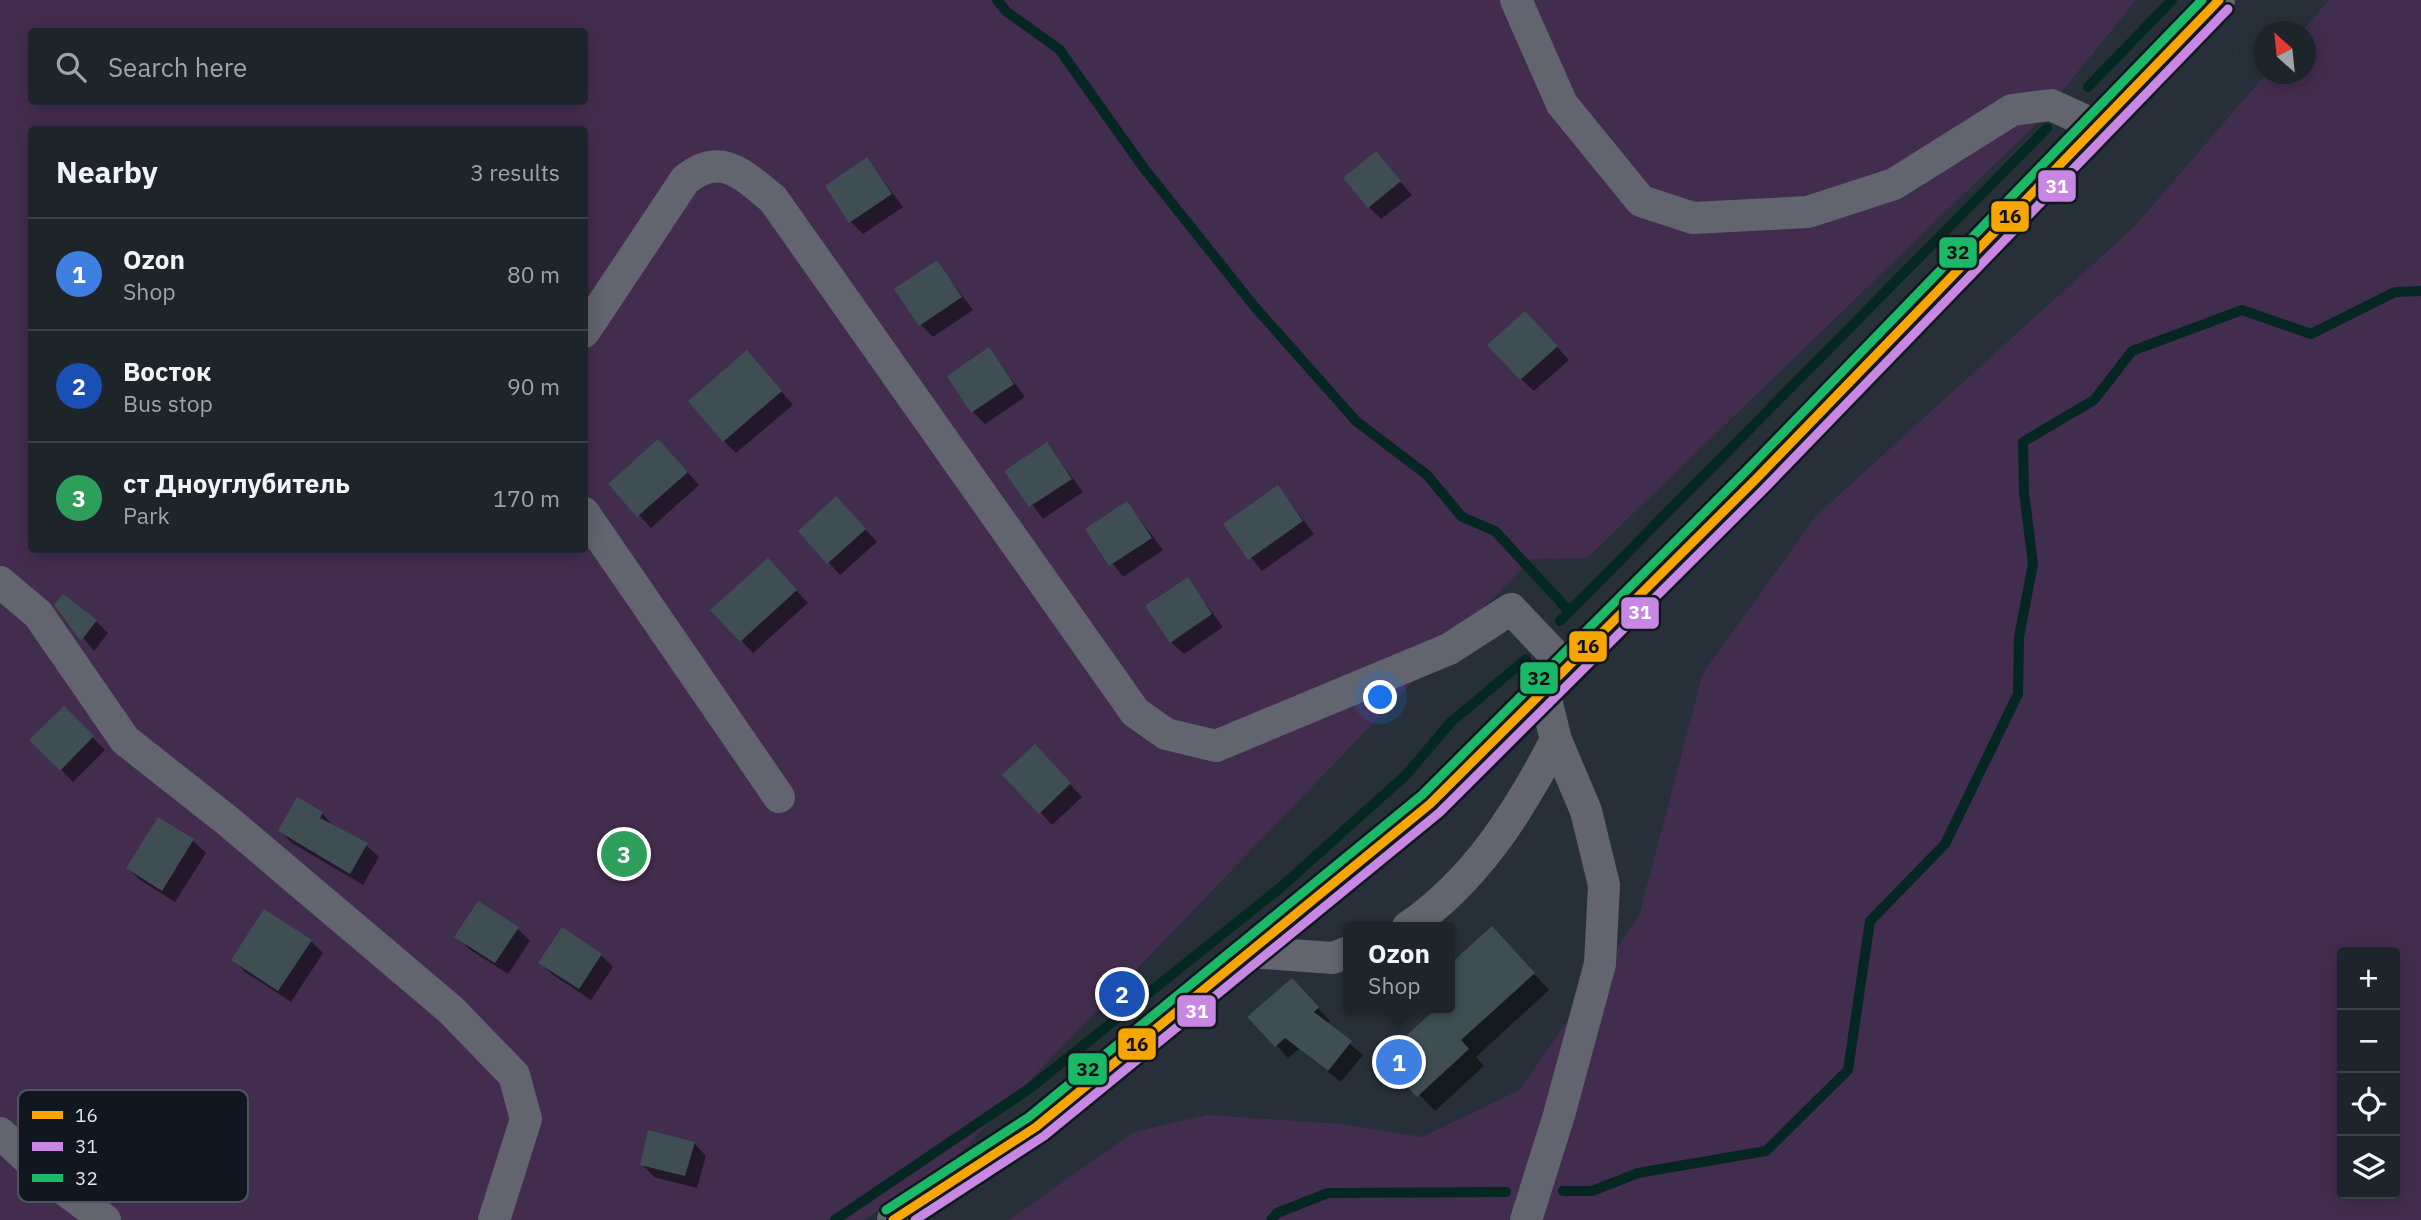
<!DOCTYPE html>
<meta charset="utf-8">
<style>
body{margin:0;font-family:"IBM Plex Sans",sans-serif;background:#2a3036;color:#f1f3f6}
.controls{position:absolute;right:21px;bottom:21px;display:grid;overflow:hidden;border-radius:7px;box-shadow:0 4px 18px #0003}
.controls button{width:63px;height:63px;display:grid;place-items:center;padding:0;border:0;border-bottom:2px solid #3b4147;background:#1d242a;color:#f1f3f6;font:35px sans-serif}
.compass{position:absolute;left:2253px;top:21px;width:63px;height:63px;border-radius:50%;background:#1d242a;box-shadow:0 4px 18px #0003;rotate:333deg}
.you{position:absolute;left:1381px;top:698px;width:24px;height:24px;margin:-18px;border:5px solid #fff;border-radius:50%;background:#1a73e8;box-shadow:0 0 0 10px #1a73e833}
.badge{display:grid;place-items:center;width:46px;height:46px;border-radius:50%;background:#bca0f2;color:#fff;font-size:23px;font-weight:700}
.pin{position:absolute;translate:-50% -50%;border:4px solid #fff;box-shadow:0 2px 7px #0006}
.popup{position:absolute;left:1343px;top:922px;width:112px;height:91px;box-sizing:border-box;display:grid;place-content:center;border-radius:7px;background:#1d242a;filter:drop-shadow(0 2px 5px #0005);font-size:23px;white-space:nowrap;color:#a0a4a8}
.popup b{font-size:26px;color:#f1f3f6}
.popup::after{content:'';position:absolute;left:50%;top:100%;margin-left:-14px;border:14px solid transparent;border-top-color:#1d242a}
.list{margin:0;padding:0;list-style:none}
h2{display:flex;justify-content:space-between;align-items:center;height:91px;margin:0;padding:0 28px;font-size:30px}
h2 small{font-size:23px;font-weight:400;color:#a0a4a8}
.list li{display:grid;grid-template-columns:46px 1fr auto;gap:21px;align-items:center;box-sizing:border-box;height:112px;padding:0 28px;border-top:2px solid #3b4147}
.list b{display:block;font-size:26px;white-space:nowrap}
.list p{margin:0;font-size:23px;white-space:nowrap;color:#a0a4a8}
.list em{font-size:23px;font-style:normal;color:#a0a4a8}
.icon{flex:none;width:38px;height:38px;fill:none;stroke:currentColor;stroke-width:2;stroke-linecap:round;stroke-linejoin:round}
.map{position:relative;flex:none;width:2421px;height:1220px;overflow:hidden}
.search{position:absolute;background:#1d242a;box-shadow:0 4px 18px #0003;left:28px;top:28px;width:560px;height:77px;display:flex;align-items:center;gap:18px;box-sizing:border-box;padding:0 24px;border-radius:7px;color:#a0a4a8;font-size:26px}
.panel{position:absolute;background:#1d242a;box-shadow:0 4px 18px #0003;left:28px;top:126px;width:560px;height:427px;border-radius:7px}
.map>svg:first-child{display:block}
</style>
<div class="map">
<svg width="2421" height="1220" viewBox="0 0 2421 1220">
<rect width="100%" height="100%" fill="#273038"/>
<path fill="#432d4e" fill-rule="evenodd" d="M0,0H2136L2033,127L1587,558L1531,559L955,1158L864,1220H0ZM32,32H584V102H32ZM32,130H584V550H32Z
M2329,0H2421V1220H1009L1134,1132L1207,1115L1341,1124L1422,1137L1520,1090L1639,916L1703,673L1817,515L2134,227L2266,74H2306V32L2302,31ZM2342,952H2395V1194H2342Z"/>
<path fill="#0007" d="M1376,154L1412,195L1381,219L1369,207Z
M867,159L903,207L863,234L851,222Z
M937,262L973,310L933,337L920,324Z
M1537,325L1569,360L1534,391L1521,379Z
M989,350L1025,397L985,424L973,412Z
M759,365L793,405L736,453L724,441Z
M1047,444L1083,492L1043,519L1007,471Z
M670,453L699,485L651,528L610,484Z
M1278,487L1314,534L1262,571L1225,525Z
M1127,503L1163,550L1123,577L1087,530Z
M848,511L877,542L840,575L801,531Z
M780,573L808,603L753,653L713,610Z
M1188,580L1223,627L1184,654L1171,642Z
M56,605L96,621L108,633L94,651Z
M64,709L105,750L73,782L32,740Z
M1047,759L1082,797L1052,825L1040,812Z
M298,799L322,813L334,827L366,845L379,857L363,885L292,843L280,831Z
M159,819L193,841L206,853L175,902L140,880L128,868Z
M518,929L530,941L508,974L469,949L457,936Z
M1492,929L1549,990L1476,1057L1484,1066L1435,1111L1384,1058L1440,1008H1450V967Z
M311,941L323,953L291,1002L245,972L233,959Z
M601,955L613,967L591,1000L553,975L540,963Z
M1304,993L1330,1021L1327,1024L1363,1055L1341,1082L1299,1049L1288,1058L1250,1017Z
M694,1143L706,1156L697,1188L654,1177L642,1164Z"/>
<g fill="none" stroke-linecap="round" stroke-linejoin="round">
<path stroke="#042721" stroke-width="10" d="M997,0L1007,12L1059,49L1143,167L1254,306L1356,421L1427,475L1462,517L1495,531L1569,611
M2088,87L2172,0
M1560,621L2047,128
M1563,1191H1592L1638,1173L1766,1151L1848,1070L1870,921L1945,844L2018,694L2019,637L2033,564L2024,492L2023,442L2094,400L2132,351L2242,310L2311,334L2395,292L2421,291
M835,1220L1030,1088L1280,888L1406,775L1451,722L1526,659
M1271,1220L1277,1213L1328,1193L1506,1192"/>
</g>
<path fill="#3e4e53" d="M1376,151L1401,181L1368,208L1343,178Z
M867,157L892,194L849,223L825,186Z
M937,260L962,297L919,326L894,289Z
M1525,311L1558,346L1520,380L1487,345Z
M989,347L1014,384L971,413L947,376Z
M747,350L782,391L723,442L688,401Z
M658,439L688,472L637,517L608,484Z
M1047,442L1072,479L1029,507L1004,471Z
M1278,485L1303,521L1248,560L1223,524Z
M836,496L866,529L827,564L798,531Z
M1127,501L1152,538L1109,566L1085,529Z
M768,558L797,590L740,642L710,610Z
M1188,577L1212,614L1170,643L1145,606Z
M63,594L97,620L81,641L54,605Z
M64,706L94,736L60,771L29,740Z
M1035,744L1071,783L1039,814L1002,775Z
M297,797L323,812L320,818L368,843L350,874L278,831Z
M158,817L194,839L162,891L126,868Z
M478,901L519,927L495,963L454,937Z
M264,909L312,940L278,991L231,960Z
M1492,926L1535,973L1461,1040L1469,1049L1417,1097L1381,1058L1437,1008H1450V964Z
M562,927L602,954L579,989L538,963Z
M1292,978L1319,1007L1314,1012L1352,1041L1328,1071L1285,1038L1275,1047L1247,1017Z
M648,1130L695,1142L685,1176L640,1165Z"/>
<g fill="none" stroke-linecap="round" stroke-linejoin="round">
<path stroke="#62656d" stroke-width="32" d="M1516,0L1562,104L1641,201L1693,218L1808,212L1894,184L2012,110L2051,105L2097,126
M584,332L685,180C721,150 743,175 773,199L1135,712L1166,734L1216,746L1449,649L1511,609L1567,668
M584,513L779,797
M0,582L38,614L125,740L229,822L451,1010L514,1075L526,1119L494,1220
M1408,927C1476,880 1518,813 1556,740
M1250,952L1333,958L1348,952
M0,1133L44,1174L105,1220
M893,1220L1036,1127L1430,804L1755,480L2219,0
M1526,1220L1559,1115L1600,964L1604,885L1586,811L1556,740L1544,691"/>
<g stroke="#10171e" stroke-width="14">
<path id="bus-1" d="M893,1220L1036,1127L1430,804L1755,480L2219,0"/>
</g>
<g stroke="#10171e" stroke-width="14">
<path id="bus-2" d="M915,1220L1044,1136L1439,813L1764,489L2228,9"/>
</g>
<g stroke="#10171e" stroke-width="14">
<path id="bus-3" d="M886,1210L1029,1117L1422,795L1746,471L2202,0"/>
</g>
<use href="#bus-1" stroke="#f7a600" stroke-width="9"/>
<use href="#bus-2" stroke="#c787e3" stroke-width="9"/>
<use href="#bus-3" stroke="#1ab867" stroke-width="9"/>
</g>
<rect x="18" y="1090" width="230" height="112" rx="10" fill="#10171e" stroke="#4d545c" stroke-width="2"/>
<rect x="32" y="1111" width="31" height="8" fill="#f7a600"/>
<rect x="32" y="1142" width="31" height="9" fill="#c787e3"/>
<rect x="32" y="1174" width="31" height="8" fill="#1ab867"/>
<g font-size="19" fill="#dae4ee">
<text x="75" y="1122">16</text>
<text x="75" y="1153">31</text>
<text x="75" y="1185">32</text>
</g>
<g stroke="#10171e" stroke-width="2.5">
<rect x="2037" y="169" width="40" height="34" rx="7" fill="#c787e3"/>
<rect x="1990" y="200" width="40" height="33" rx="7" fill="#f7a600"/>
<rect x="1938" y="236" width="40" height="33" rx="7" fill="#1ab867"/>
<rect x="1620" y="596" width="40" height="34" rx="7" fill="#c787e3"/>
<rect x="1568" y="630" width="40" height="33" rx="7" fill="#f7a600"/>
<rect x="1519" y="661" width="40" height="34" rx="7" fill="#1ab867"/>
<rect x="1176" y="994" width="41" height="34" rx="7" fill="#c787e3"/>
<rect x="1117" y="1027" width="40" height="34" rx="7" fill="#f7a600"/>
<rect x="1067" y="1052" width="41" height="34" rx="7" fill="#1ab867"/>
</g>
<g font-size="19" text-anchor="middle" font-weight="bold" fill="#fff">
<text x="2057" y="193">31</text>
<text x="1640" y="619">31</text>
<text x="1197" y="1018">31</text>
</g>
<g font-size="19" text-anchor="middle" font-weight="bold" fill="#111">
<text x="2010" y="223">16</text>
<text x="1958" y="259">32</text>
<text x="1588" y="653">16</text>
<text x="1539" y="685">32</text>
<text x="1137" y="1051">16</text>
<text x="1088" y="1076">32</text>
</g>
</svg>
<div class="controls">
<button>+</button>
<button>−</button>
<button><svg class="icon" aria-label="locate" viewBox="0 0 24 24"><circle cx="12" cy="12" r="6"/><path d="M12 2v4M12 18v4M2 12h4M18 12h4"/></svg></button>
<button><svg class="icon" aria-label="layers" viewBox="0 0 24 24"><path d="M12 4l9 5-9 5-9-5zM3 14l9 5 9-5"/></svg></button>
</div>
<svg class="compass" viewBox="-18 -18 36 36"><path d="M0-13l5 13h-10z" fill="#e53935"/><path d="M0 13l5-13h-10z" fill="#a0a4a8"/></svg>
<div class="you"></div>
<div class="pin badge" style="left:1399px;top:1062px;background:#3f7fe0">1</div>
<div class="popup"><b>Ozon</b>Shop</div>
<div class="pin badge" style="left:1122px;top:994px;background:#1a4fb4">2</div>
<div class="pin badge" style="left:624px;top:854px;background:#2e9e5b">3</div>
<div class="search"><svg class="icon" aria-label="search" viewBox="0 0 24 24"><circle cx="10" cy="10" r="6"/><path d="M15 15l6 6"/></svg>Search here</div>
<section class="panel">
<h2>Nearby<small>3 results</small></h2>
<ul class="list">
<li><span class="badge" style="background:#3f7fe0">1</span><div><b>Ozon</b><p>Shop</p></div><em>80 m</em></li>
<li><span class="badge" style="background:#1a4fb4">2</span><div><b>Восток</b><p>Bus stop</p></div><em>90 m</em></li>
<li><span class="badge" style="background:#2e9e5b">3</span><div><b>ст Дноуглубитель</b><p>Park</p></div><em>170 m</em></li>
</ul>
</section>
</div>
